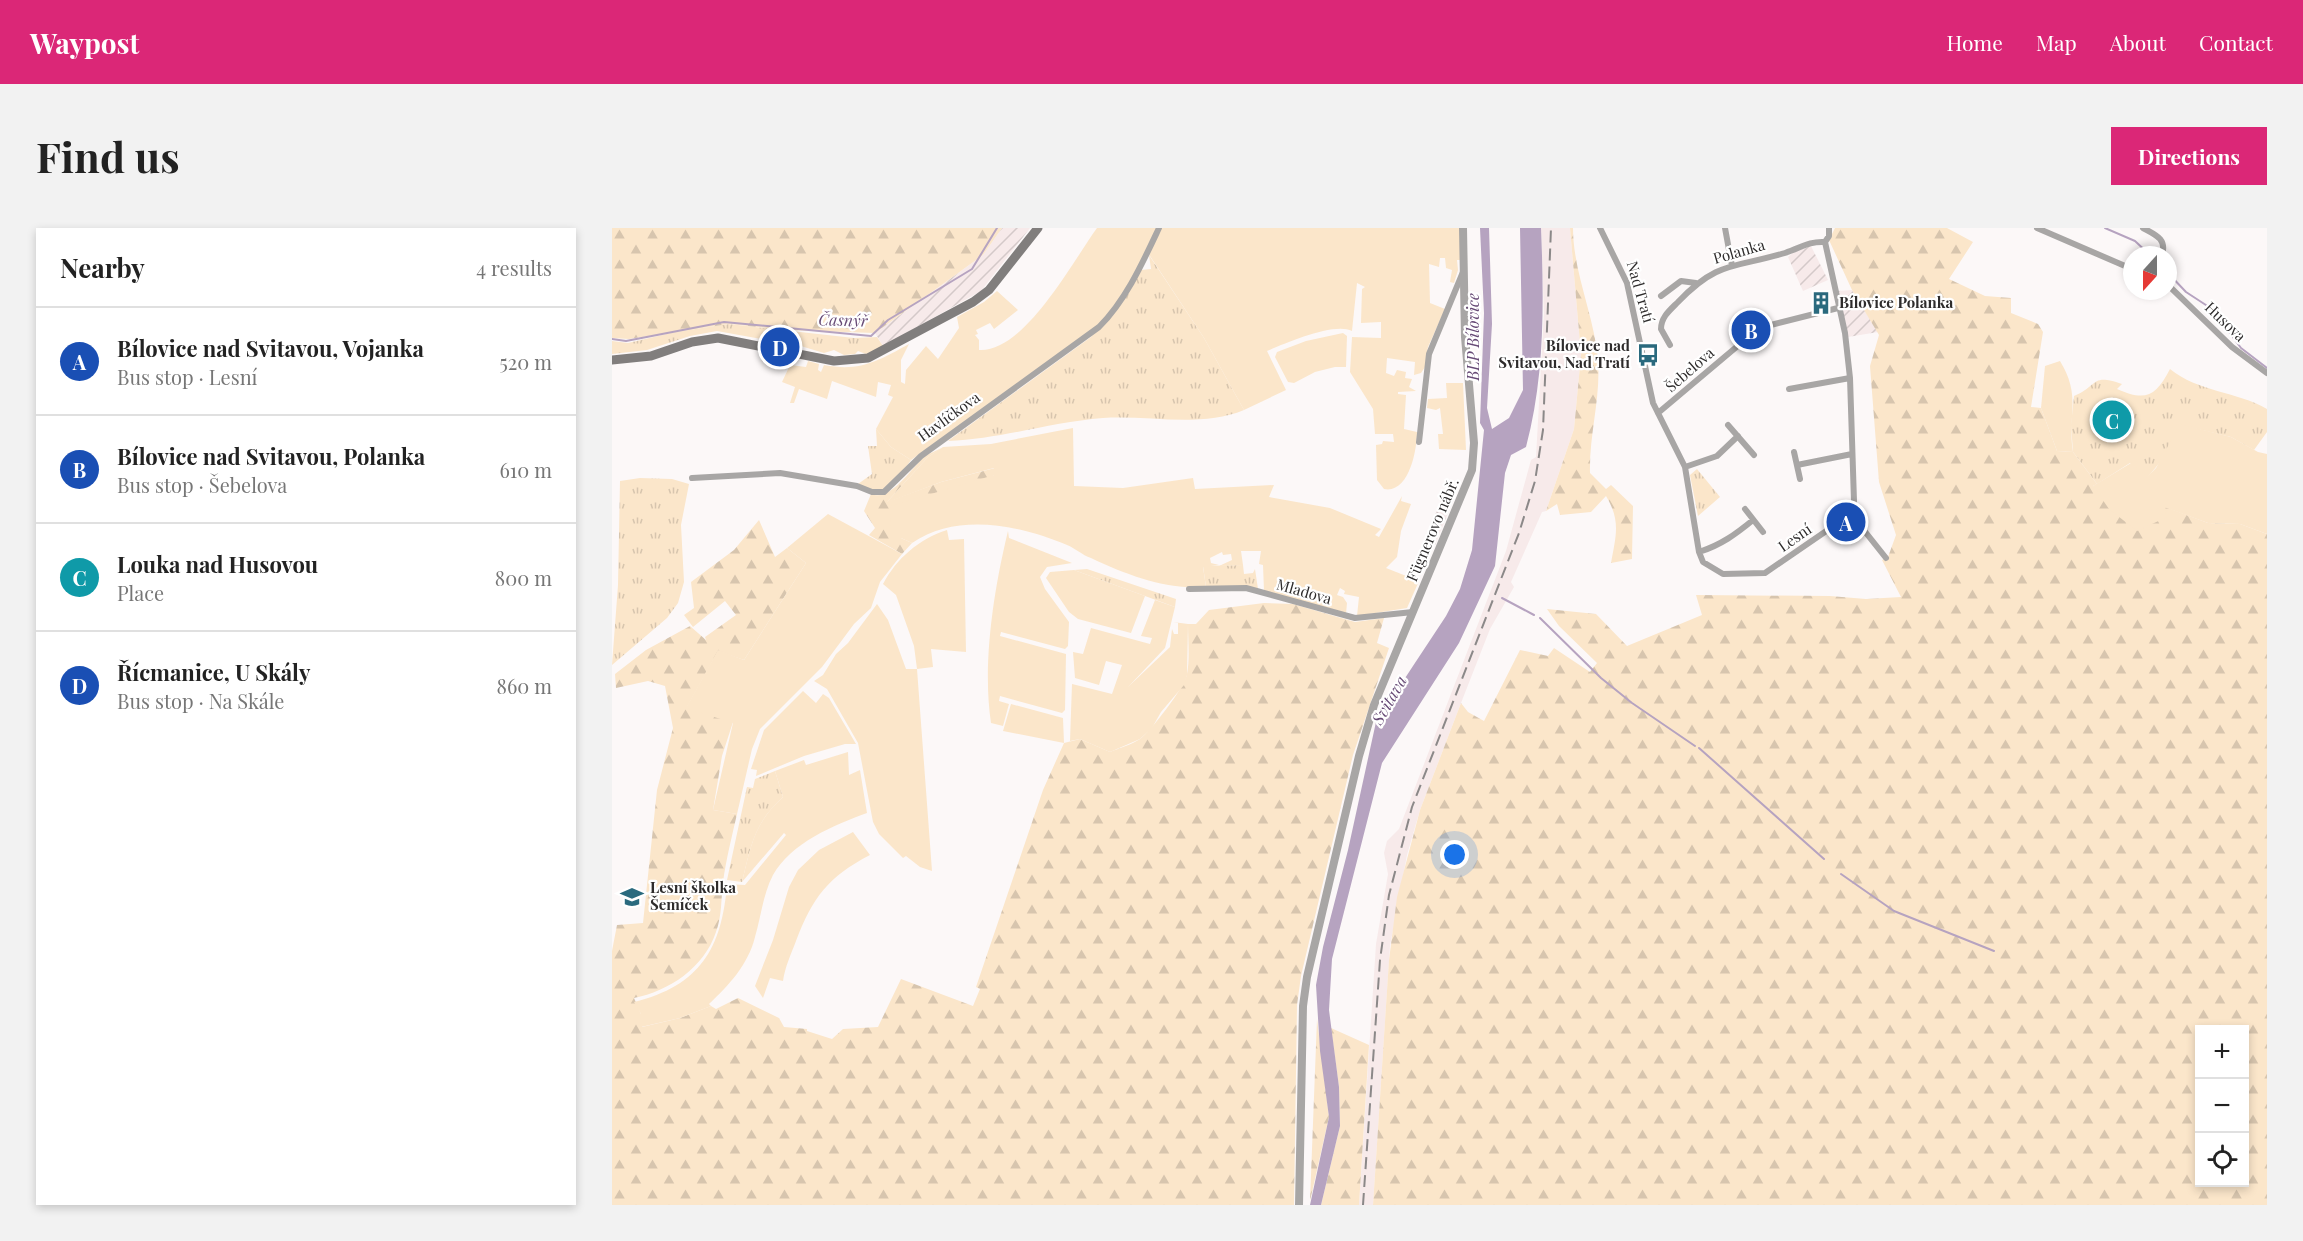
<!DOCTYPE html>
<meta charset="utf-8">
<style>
body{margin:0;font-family:"Playfair Display",serif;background:#f2f2f2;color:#222}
.controls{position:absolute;right:18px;bottom:18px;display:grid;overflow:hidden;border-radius:0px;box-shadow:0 3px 9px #0003}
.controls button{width:54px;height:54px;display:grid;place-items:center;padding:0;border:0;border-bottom:2px solid #e0e0e0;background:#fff;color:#222;font:30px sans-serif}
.compass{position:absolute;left:1511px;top:18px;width:54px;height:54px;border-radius:50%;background:#fff;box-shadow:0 3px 9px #0003;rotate:201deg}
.you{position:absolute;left:843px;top:627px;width:21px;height:21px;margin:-15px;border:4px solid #fff;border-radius:50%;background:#1a73e8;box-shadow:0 0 0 9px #1a73e833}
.badge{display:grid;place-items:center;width:39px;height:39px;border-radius:50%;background:#db2777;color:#fff;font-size:20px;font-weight:700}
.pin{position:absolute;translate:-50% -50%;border:3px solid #fff;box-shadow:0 2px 6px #0006}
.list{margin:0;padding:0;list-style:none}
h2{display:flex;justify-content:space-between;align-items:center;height:78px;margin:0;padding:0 24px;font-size:26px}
h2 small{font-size:20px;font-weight:400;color:#767676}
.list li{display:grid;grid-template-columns:39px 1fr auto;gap:18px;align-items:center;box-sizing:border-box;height:108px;padding:0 24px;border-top:2px solid #e0e0e0}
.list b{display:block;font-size:22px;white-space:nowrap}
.list p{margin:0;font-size:20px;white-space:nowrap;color:#767676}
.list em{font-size:20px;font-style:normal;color:#767676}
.icon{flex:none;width:33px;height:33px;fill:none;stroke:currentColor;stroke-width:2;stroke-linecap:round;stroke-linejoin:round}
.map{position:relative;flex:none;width:1655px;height:977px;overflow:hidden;border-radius:0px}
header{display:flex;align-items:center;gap:36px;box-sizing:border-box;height:84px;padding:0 30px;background:#db2777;color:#fff}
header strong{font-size:28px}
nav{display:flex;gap:33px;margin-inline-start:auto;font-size:21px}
.intro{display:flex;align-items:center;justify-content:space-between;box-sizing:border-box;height:144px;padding:0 36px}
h1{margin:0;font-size:42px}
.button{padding:15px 27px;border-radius:0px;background:#db2777;color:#fff;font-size:21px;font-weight:700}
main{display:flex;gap:36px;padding:0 36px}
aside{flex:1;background:#fff;border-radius:0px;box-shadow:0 3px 9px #0003}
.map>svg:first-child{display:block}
</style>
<header>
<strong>Waypost</strong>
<nav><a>Home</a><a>Map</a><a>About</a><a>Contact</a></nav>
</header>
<div class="intro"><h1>Find us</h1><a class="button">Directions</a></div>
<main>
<aside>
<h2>Nearby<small>4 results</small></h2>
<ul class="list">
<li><span class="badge" style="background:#1a4fb4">A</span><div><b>Bílovice nad Svitavou, Vojanka</b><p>Bus stop · Lesní</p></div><em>520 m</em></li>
<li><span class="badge" style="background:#1a4fb4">B</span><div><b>Bílovice nad Svitavou, Polanka</b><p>Bus stop · Šebelova</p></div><em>610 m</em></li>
<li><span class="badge" style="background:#0f9aa8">C</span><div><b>Louka nad Husovou</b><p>Place</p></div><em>800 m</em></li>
<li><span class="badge" style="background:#1a4fb4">D</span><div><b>Řícmanice, U Skály</b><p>Bus stop · Na Skále</p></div><em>860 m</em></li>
</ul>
</aside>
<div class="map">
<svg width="1655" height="977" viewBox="0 0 1655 977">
<defs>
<pattern id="industrial-furrows" width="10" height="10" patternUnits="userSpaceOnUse" patternTransform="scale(1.5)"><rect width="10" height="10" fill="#f7eaea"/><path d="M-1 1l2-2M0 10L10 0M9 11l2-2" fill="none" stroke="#d4c9c9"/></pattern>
<pattern id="grass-tufts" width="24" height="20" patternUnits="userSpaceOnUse" patternTransform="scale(1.5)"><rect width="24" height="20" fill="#fbe6ca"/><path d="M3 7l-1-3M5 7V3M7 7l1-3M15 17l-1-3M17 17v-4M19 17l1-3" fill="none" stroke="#d7c5ae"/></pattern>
<pattern id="forest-firs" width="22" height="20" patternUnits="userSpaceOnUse" patternTransform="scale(1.5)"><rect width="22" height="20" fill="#fbe6ca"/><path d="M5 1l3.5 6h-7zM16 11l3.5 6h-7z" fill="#d7c5ae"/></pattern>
</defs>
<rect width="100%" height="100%" fill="#fcf8f8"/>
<path fill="#f7eaea" d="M929,0H958L969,127L962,201L934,283L930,284L899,354L902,359L878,401L849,475L808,582L795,627L778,718L761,977H747L764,716L776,646L772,625L775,613L787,601L894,323L919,232L924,229L932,85Z"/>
<path fill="url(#industrial-furrows)" d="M390,0H418L369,63L271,118L263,105L371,27Z
M1199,18L1216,52L1191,63L1176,29L1182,24Z
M1240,62L1266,104L1236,109L1226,63Z
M831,266L842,270L823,317L813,313Z"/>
<path fill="url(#grass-tufts)" d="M537,27L592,110L632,182C589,200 537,187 491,190C439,194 389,211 336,213L479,109L529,42L539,41Z
M117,96L242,110L265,109L271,118L254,126L246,123L243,126L232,127L222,122L212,125L162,110L160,113L105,103L78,108L35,122L0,126V113L16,115L63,104Z
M1558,141C1586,164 1624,163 1655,181V204L1642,222L1619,209L1577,199L1535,250L1518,235L1485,256L1461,224L1459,197L1462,168C1487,158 1478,145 1510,156L1505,161C1534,174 1544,168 1558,141Z
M264,201L279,219L299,232C293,241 278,264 266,263C260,263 252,258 246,256L260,246L256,218H265Z
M1085,241L1108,269L1086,288L1078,247Z
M28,250L60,251L77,256L69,297L72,354L66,375L55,390L0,437L6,357L8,253Z
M631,337L632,346L641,345L643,341L646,361L594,359L591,338Z
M475,341L564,371L563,379L462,342Z
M163,543L171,569C142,595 139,618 130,654L115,652L135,559L141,560L143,551Z"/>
<path fill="url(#forest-firs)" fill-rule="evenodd" d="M0,0H390L371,27L263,105L172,102L117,96L17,111L0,110Z
M958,0H961C961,44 982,87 986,131C989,170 977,206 978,245L994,261L999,257L1021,278L1020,331L999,335C1004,307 1009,293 994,268L979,284L948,287L945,276L934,283L962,201L969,127Z
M1223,0H1335L1361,14L1337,51L1373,68L1399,70V85L1426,96L1431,104L1419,179L1429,180L1445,223L1461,224L1485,256L1481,258L1551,278L1596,295L1628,296L1655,306V977H761L777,732L785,669L808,582L849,475L856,484L872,493L908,422L936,428L942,420L978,444L985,435L947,398L935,381L984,386L1015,418L1090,387L1084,367L1218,368L1254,371L1289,369L1270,332L1276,329L1284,307L1267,254L1258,138L1267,107L1240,62L1217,12ZM1588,802H1632V954H1588Z
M330,220L316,229L275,274L329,254L383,240L382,247L289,310L300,315L290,326L257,307L263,300L252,283L259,266C279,274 299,240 312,229C317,225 324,223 330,220Z
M147,292L163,329L175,320L194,335L132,432L106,423L75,479L121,494L110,528L101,582L125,586C120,608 114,632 111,654C109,671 110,688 104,704C92,740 57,763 22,770L29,786L30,799L68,790L99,778L104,781L126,770L167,790L172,799L195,801V803L220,811L231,801L266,799L289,751L361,778L368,761L364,759L431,562L452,515L468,511L498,524C507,520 519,517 528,511C538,504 573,459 575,446C578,431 576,412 576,396H584L597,382L652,375L681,376L743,394L772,390L765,415L777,420L741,527L689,748L685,777L682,977H0V723L5,697L31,695L45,562L61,500L53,458L36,453L4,460L3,446L34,422L78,398L94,412L93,409L124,387L113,373L81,399L72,387L82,380L79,354L122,322Z
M705,791L717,889L698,973Z
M719,800L757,817L747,977H709L728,898L727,859Z"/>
<path fill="#fbe6ca" d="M485,0H546C529,34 513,72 485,99L299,232L279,219L264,201L281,169L276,167L279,157L266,154L264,169L220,153L215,171L187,161L182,175H178L183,159L170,154L178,137L194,139L196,133L207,136L206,142L209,144L212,137C248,144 266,133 297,116L289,132V154L293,156L294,142L314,118L326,131L347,100L345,89L372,74L385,63L406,82L382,101L378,95L364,102L366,106L363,107L367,112V122C412,125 461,33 485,0Z
M549,0H848V32H845L846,42L842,55L838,54L840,42L834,40L833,30H828L827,39L817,36L818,75L833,81L816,119L813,139L809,145L802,147L803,134L775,130L774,145L782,148L785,142L794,144L793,150L800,151L797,159L804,163L786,164V166L794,167L792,201L805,204C805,222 797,266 772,261L765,252L764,217L770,216L771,213L782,214L781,206H763L761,181L738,144L740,109L769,110V94L749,95L750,61L753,59L745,55L740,103C722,94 674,115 655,123L674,162L632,182L592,110L536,25Z
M731,105L735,108L734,139H723L703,144L682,155L676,154L663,129L665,124L694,113Z
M1448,133C1470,169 1455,187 1461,224L1445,223L1429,180L1433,138Z
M834,155H851L854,222L827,221L826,206H831L828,180L824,182L815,180L816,171L835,170Z
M1568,196L1619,209L1646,224L1655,226V306L1628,296L1596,295L1552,279L1555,289L1525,303L1497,281L1481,258L1519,235L1535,249L1544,240Z
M461,200L462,258L511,260L581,250L583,261L662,257L657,269L718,280L769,301L763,307L767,309L790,268L789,273L799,276L789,303L785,329L774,340L807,353L795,380L745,388L747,369L732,366L733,363L728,360L725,367L731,369L735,375L734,386L652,363L651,337L647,336L649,323H629L631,337L607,338L620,332L619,326L611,327L610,324L598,330L599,335L607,337L591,339L594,359C554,362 515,347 479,330C470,327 463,320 455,317C408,297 345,284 300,315L289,310L278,299L279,278L382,247V240L329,254L274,275L316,229L331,219L379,216Z
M216,286L290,326L268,354L259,380L242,396L210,439L148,501L140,521L125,586L101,582L121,495L74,480L106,422L132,432L194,335L175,320Z
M335,302L337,312L352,311L354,424L319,421L321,439L305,441L320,643L308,639L294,628L291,630L267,606L261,594L246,515L215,461L202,453L211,447L224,426L236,415L265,376L276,392L294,441H305L302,418L284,367L271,356C285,330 307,311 335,302Z
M396,303L397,310L460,335L435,339L428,349L433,361L457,394L456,418L453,421L389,404L388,408L454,426L453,482L450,485L388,468L387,473L397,476L391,498L379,495C370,435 382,361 396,303Z
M462,342L533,368L519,405L466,391L457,384L434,350L438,344Z
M543,372L563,379L553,420L516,459L558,419L560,401L562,406H566V395L561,394L576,396L575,447L572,457L549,484L540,500L528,511L498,524L468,511L458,513L460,456L500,466L510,437L494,433L487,457L463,450L461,424L471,426L479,400L538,416L540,410L529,408Z
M191,463L204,475L211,466L217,470L244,516H233L192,528L144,548L145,542L139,541L152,502Z
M399,476L451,490L452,515L391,503Z
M236,524L237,547L248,542L255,585C222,597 179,615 161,647C151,666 149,689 143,709C136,737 117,757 97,776L99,778L68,790L29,799V786L22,774C88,758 110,720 115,656L133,657L174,607L172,605L130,654C139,617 142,595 171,569L163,543L192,532L194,537Z
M241,604L258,627C216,649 201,669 184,713C179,726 173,739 171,753L158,750L151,770L143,758L161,712L177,659L186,642L207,622Z"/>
<path fill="#b6a3c0" d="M868,0H877L880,96L875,180L880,201L897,190L911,162L908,0H929C932,73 933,148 914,219L899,227L893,245L883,338L847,415L770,535L720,731L717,782L727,859L728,898L709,977H698L717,889L708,823L704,757L711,719L736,622L764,494L834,388L848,361L860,322L872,202L868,195L872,85Z"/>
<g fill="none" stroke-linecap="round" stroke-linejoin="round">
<path stroke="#b6a3c0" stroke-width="2" d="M1493,0L1523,13L1538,27
M1556,45L1574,64L1600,81L1629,120L1655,140
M0,111L14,113L112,94L259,108L276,92L360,41L385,0
M890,370L922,387
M928,390L989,450L1020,475L1083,518
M1087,520L1212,631
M1229,646L1282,683L1382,723"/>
<path stroke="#a8a6a5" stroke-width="6" d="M988,0L1015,55L1041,175L1073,239L1087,324L1091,334L1111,346L1153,345L1239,286L1242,273L1238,150L1233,105L1213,14
M1113,0L1120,38
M1425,0L1520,41
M1531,0C1544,7 1555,11 1550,27
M1213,14L1217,8V0
M1556,57L1620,119L1655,145
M1049,68L1069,53L1084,55
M1058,117L1049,101C1049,89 1058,82 1066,74C1106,32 1123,40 1173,25C1189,20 1196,13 1213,14
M1177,161L1238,150
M1046,185L1147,100L1226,80
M1116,197L1142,227
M807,214L817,126L851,44
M1182,224L1188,251
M1185,237L1240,226
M1073,239L1105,228L1126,208
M80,250L168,245L245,258L260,264H272L309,228L487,99C514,72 531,34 547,0
M1133,281L1151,304
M1239,286L1274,330
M1087,324C1109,317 1124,306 1141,292
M577,361L634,360L743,390L801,384"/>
<path stroke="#a8a6a5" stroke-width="8" d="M687,977L691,778L695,749L747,528L762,477L860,242L862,215L853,109L851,0"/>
<path stroke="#817e7d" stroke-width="9" d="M0,132L39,128L80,114L106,110L222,133L256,130L361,74L377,62L426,0"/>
<path stroke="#8b8888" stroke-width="2" stroke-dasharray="12 6" stroke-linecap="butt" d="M751,977L768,732L777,667L800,579L907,305L923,253L931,202L939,0"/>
</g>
<defs>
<g id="building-bare" transform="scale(1.8)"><path d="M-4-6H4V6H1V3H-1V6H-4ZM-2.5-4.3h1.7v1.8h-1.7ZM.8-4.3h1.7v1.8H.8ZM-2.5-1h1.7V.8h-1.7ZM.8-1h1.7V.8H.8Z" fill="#2a6a7e" stroke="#fff" stroke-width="2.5" paint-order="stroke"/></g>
<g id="bus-bare" transform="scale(1.8)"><path d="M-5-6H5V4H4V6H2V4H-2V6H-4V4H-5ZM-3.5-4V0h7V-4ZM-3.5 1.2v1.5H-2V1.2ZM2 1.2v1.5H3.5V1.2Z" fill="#2a6a7e" stroke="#fff" stroke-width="2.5" paint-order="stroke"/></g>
<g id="school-bare" transform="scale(1.8)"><path d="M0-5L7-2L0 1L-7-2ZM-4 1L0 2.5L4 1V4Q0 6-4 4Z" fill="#2a6a7e" stroke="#fff" stroke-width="2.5" paint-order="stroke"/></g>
</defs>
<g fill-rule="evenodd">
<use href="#building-bare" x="1209" y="75"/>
<use href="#bus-bare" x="1036" y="127"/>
<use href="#school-bare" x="20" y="669"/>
</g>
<g text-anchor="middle" stroke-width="4.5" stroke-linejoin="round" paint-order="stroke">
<g font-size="15" fill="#2e2c2c" stroke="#fff">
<text transform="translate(1127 24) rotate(-16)" y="5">Polanka</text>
<text transform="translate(1028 64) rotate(74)" y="5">Nad Tratí</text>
<text transform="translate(1613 94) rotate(44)" y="5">Husova</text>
<text transform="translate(1078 142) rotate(-41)" y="5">Šebelova</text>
<text transform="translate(337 189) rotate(-36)" y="5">Havlíčkova</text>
<text transform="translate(821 302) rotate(-67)" y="5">Fügnerovo nábř.</text>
<text transform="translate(1183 310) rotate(-35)" y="5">Lesní</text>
<text transform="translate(692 364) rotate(16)" y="5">Mladova</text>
</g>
<g font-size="15" font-weight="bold" fill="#2e2c2c" stroke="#fff" text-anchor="start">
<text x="1227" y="80">Bílovice Polanka</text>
<text x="1018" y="123" text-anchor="end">Bílovice nad<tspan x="1018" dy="17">Svitavou, Nad Tratí</tspan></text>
<text x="38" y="665">Lesní školka<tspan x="38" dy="17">Šemíček</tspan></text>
</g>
<g font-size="16" font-style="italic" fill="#664975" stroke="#fff">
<text transform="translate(231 92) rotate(2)" y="6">Časnýř</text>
<text transform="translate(861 109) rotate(-90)" y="6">BLP Bílovice</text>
<text transform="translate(777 472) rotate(-60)" y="6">Svitava</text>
</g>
</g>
</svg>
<div class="controls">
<button>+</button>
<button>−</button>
<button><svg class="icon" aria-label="locate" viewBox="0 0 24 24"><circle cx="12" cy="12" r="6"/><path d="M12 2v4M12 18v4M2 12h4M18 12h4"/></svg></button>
</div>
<svg class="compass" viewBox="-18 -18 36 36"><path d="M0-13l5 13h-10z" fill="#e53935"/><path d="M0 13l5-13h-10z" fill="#767676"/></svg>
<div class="you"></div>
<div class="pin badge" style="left:1234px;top:294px;background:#1a4fb4">A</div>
<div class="pin badge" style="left:1139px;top:102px;background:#1a4fb4">B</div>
<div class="pin badge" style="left:1500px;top:192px;background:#0f9aa8">C</div>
<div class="pin badge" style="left:168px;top:119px;background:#1a4fb4">D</div>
</div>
</main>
